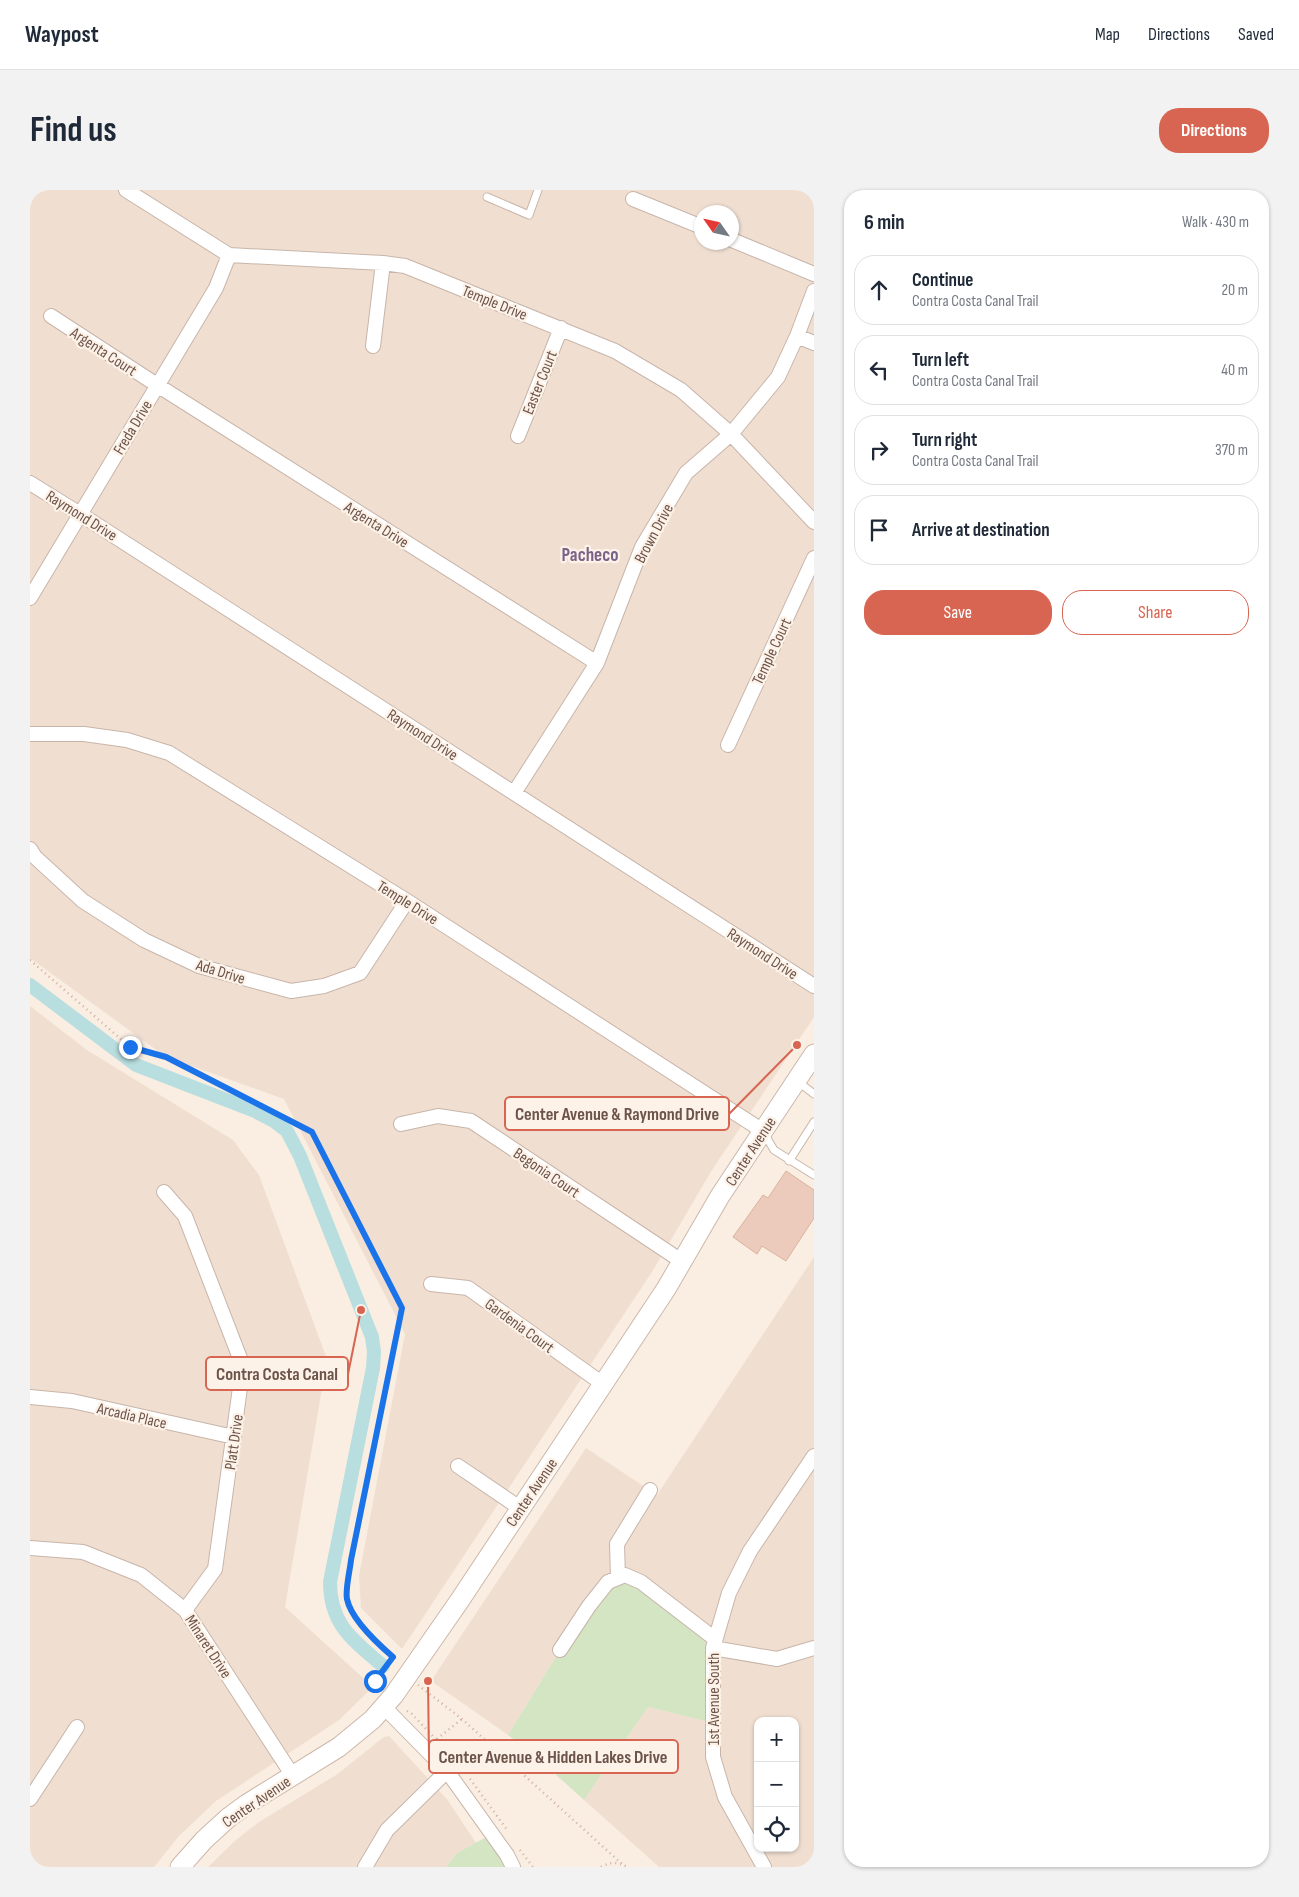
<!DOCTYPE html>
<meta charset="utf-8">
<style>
body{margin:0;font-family:"Sofia Sans Condensed",sans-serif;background:#f2f2f3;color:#1f2937}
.controls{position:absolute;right:15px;bottom:15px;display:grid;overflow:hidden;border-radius:10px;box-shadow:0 1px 4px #0004}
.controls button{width:45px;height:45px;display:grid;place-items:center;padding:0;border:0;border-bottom:1px solid #e0e1e3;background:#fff;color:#1f2937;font:25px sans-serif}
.compass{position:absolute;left:664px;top:15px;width:45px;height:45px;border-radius:50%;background:#fff;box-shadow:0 1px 4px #0004;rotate:304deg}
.stop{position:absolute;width:15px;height:15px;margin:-11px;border:4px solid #1a73e8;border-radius:50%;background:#fff}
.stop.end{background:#1a73e8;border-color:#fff;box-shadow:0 1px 5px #0008}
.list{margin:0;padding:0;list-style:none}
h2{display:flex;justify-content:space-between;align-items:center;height:65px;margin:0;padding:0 20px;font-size:21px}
h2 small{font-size:16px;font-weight:400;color:#747a83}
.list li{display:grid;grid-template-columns:32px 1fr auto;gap:15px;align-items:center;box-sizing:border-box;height:70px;margin:0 10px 10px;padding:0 10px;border:1px solid #e0e1e3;border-radius:20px}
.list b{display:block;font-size:19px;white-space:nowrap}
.list p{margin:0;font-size:16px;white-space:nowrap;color:#747a83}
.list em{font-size:16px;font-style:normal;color:#747a83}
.actions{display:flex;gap:10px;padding:15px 20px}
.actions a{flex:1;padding:11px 0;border:1px solid #d76552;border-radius:20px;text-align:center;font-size:18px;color:#d76552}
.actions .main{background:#d76552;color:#fff}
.icon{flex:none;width:28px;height:28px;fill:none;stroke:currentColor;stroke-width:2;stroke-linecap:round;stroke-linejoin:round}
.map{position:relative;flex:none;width:784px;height:1677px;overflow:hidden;border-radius:20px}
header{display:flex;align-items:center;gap:30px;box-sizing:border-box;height:70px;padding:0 25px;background:#fff;border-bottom:1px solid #e0e1e3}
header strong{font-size:24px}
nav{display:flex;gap:28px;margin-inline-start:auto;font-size:18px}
.intro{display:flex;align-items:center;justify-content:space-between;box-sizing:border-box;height:120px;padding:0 30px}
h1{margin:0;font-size:35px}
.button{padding:12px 22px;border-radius:20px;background:#d76552;color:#fff;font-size:18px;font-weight:700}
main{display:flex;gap:30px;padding:0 30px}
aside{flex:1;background:#fff;border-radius:20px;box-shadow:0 1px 4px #0004}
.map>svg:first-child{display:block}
</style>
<header>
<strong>Waypost</strong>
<nav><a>Map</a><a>Directions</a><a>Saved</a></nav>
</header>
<div class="intro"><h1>Find us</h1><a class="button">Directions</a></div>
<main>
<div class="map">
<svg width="784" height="1677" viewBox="0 0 784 1677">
<rect width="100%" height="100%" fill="#f9eee1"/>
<path fill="#f0dfd1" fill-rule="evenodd" d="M0,0H784V827L682,980L622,1082L372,1459L331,1418L329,1386L375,1144L254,909L136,867L0,768ZM672,22H702V52H672Z
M0,816L57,860L203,950L229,985L297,1169L255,1417L343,1497L309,1530L186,1611L149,1646L124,1677H0Z
M784,1067V1677H629L554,1610L618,1517L683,1533L530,1460L478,1545L401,1491L556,1258L627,1305ZM728,1531H765V1658H728Z
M359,1546L417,1609L446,1653L427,1663L416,1677H178L206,1650L229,1632L306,1585L354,1547Z"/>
<path fill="#d3e5c2" d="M595,1385L685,1449L683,1533L618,1517L554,1610L502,1563L478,1545L530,1460L559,1416Z
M462,1644L483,1677H416L427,1663Z"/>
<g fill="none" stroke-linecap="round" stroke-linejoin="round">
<path stroke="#b9dee0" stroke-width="14" d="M0,795L106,875L225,921L244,931L257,941L270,966L342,1147L344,1162L343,1178L300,1392C300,1435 323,1450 353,1476"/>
</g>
<path fill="#eccbbc" stroke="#dcb19e" d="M756,981L784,1000V1028L756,1071L732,1056L727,1064L703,1047L733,1005L738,1008Z"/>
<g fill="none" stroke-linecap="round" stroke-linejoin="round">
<g stroke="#c8b5aa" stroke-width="9">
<path id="lane" d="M457,7L499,25L508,0
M767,891L784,904
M734,943L744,960L784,985
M759,971L784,932"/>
</g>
<g stroke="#c8b5aa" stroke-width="16">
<path id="street" d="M96,0L199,65L353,73L375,76L585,161L651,200L701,244L784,332
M603,9L672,37
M702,50L784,84
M21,126L127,195L567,473
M767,146L784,153
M343,156L353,73
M488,246L531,138
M0,293L50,324L784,796
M0,408L186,98L199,65
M0,544H54L97,550L139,563L377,711L733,941
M698,555L784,368
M484,603L567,473L612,357L656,283L701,244L748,187L767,146L784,101
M0,659L5,667L53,711L114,750L169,776L261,801L294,796L330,783L377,711
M371,934L408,926L441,931L653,1072
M134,1002L155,1026L213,1176L185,1379L155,1420
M401,1094L438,1098L573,1194
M0,1207L42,1211L204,1247
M428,1276L490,1318
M0,1358L53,1362L111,1385L155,1420L263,1586
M588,1388L587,1354L620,1300
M683,1458L747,1469L784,1458
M530,1460L559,1416L578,1392L595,1385L611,1392L685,1449
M354,1517L417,1581L477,1665L483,1677
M0,1609L47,1537
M335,1677L357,1640L417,1581
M734,1677L695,1607L683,1567V1458L699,1403L720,1361L784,1266"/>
</g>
<g stroke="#cdb7aa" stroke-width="21">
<path id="secondary" d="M150,1677L174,1650L198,1628L217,1614L309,1557L343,1529L364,1505L430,1410L636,1099L690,1006L784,864"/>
</g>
<path stroke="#d0aea0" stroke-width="2.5" stroke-dasharray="1 4" stroke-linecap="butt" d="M0,770L100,857L136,867L282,942L372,1118L321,1370C320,1380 315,1400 317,1409C321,1428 348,1455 363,1467L345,1491L351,1497
M388,1495L432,1529L592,1674
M377,1521L381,1523L414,1558
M407,1549L432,1529
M440,1589L478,1641
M490,1660L503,1677
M571,1677C580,1672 588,1671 597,1677"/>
<use href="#lane" stroke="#fff" stroke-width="7"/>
<use href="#street" stroke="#fff" stroke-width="14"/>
<use href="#secondary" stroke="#fff" stroke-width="19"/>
</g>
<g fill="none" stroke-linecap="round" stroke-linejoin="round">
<path stroke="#1a73e8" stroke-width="6" d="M100,857L136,867L282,942L372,1118L321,1370C320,1380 315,1400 317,1409C321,1429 348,1454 363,1467L345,1491"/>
</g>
<g text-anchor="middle" stroke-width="4.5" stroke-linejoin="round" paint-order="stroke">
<g font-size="16" fill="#6d544b" stroke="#fdf2e7">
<text transform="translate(465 112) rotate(22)" y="6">Temple Drive</text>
<text transform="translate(74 161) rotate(33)" y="6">Argenta Court</text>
<text transform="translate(509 192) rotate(-68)" y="6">Easter Court</text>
<text transform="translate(102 237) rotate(-59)" y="6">Freda Drive</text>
<text transform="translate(52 325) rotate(32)" y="6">Raymond Drive</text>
<text transform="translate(347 334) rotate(32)" y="6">Argenta Drive</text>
<text transform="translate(623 343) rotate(-62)" y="6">Brown Drive</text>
<text transform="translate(741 461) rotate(-65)" y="6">Temple Court</text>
<text transform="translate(393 544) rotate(33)" y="6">Raymond Drive</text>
<text transform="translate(378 712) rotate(32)" y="6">Temple Drive</text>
<text transform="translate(733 763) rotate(33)" y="6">Raymond Drive</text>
<text transform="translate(191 781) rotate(17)" y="6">Ada Drive</text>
<text transform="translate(720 961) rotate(-57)" y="6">Center Avenue</text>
<text transform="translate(517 982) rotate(34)" y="6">Begonia Court</text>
<text transform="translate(490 1135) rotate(36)" y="6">Gardenia Court</text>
<text transform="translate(102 1225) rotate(13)" y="6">Arcadia Place</text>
<text transform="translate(203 1252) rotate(-82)" y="6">Platt Drive</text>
<text transform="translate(501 1302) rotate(-56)" y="6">Center Avenue</text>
<text transform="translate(179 1456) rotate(57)" y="6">Minaret Drive</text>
<text transform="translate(683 1509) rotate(-90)" y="6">1st Avenue South</text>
<text transform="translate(226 1611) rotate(-34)" y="6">Center Avenue</text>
</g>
<g font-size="19" font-weight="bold" fill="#7a638a" stroke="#fdf2e7">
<text x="560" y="371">Pacheco</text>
</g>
</g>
<path fill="none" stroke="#d76552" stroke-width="2" d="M767 855L699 924M331 1120L318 1184M398 1491L399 1567"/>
<g fill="#d76552" stroke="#fdf2e7" stroke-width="2">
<circle cx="767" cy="855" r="5"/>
<circle cx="331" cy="1120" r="5"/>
<circle cx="398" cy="1491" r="5"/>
</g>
<g fill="#fdf2e7" stroke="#d76552" stroke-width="2">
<rect x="475" y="907" width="224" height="33" rx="5"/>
<rect x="176" y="1167" width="142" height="33" rx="5"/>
<rect x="399" y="1550" width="249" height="33" rx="5"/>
</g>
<g font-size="18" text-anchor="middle" font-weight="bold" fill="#6d544b">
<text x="587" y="930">Center Avenue &amp; Raymond Drive</text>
<text x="247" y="1190">Contra Costa Canal</text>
<text x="523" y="1573">Center Avenue &amp; Hidden Lakes Drive</text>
</g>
</svg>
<div class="controls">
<button>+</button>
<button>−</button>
<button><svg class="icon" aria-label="locate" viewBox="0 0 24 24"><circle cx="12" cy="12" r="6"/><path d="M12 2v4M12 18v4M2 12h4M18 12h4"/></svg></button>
</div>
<svg class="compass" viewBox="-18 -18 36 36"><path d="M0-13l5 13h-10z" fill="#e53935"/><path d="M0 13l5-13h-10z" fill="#747a83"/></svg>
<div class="stop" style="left:345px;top:1491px"></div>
<div class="stop end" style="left:100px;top:857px"></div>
</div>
<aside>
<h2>6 min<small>Walk · 430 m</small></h2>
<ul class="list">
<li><svg class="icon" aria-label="ahead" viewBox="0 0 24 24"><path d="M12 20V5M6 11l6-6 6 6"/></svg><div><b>Continue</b><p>Contra Costa Canal Trail</p></div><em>20 m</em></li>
<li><svg class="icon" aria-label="left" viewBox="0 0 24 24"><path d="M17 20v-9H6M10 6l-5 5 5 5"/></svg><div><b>Turn left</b><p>Contra Costa Canal Trail</p></div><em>40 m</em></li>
<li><svg class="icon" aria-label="right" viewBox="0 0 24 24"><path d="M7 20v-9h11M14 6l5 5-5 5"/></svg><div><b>Turn right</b><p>Contra Costa Canal Trail</p></div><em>370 m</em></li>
<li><svg class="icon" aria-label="arrive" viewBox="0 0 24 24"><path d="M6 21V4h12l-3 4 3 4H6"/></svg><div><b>Arrive at destination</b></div></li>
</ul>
<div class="actions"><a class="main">Save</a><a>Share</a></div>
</aside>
</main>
